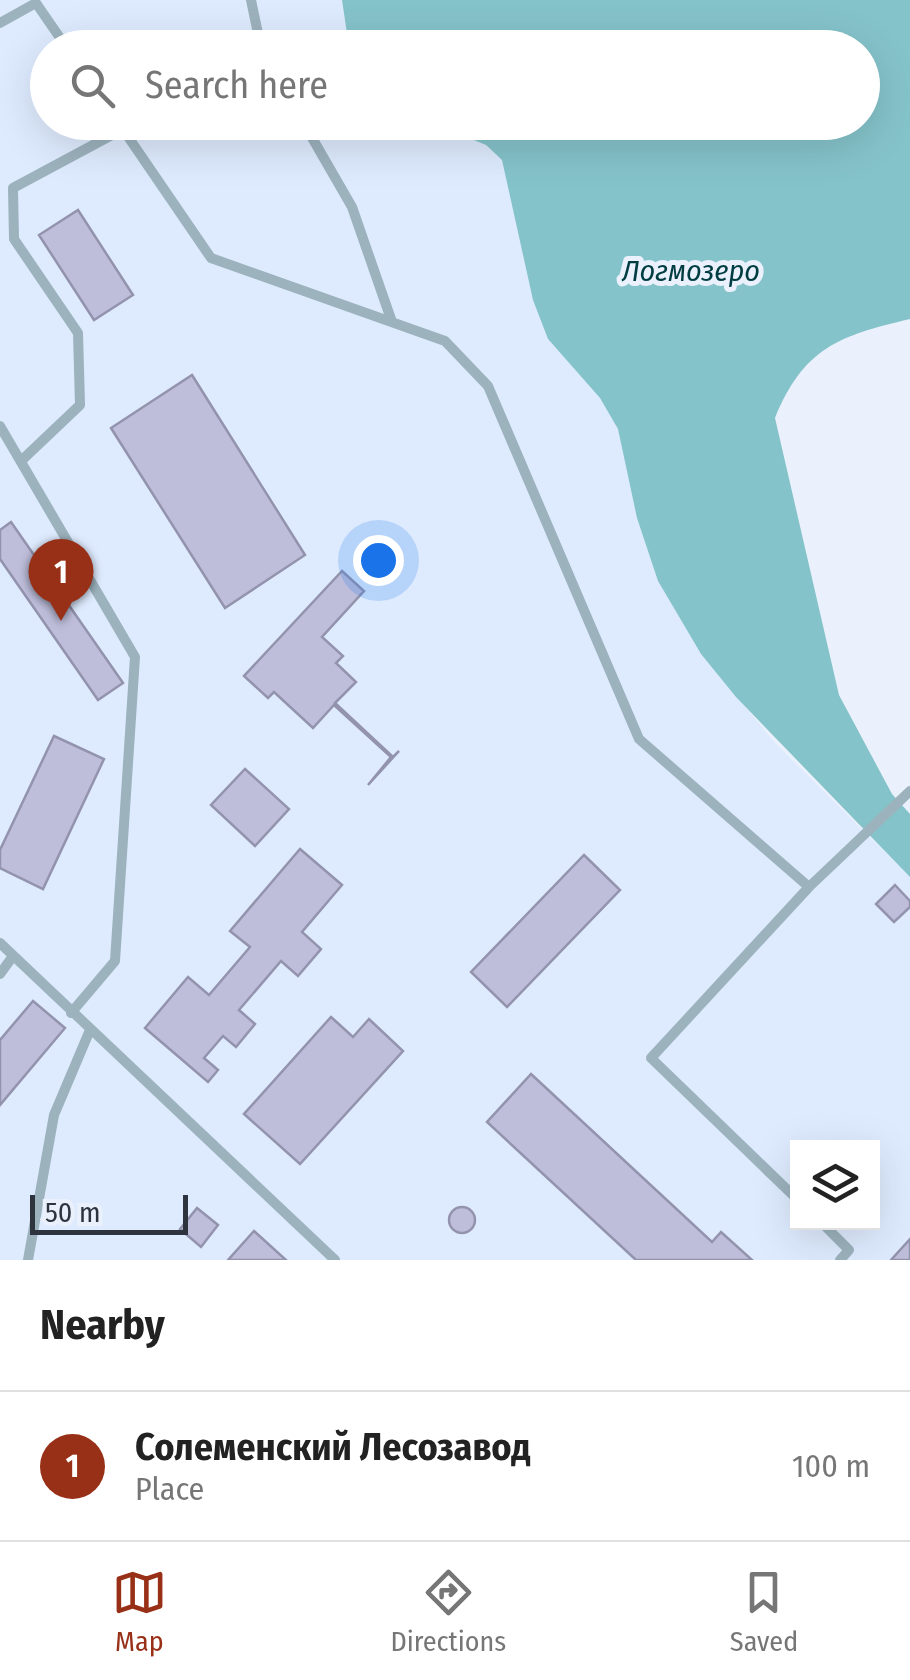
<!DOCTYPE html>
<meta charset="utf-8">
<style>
body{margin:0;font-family:"Fira Sans Condensed",sans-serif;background:#f6f6f6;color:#222}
.controls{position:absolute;right:30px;bottom:30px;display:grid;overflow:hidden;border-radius:0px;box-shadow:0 10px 40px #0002}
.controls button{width:90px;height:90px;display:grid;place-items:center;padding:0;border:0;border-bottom:2px solid #e0e0e0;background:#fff;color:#222;font:50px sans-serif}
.scale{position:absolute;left:30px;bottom:25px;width:158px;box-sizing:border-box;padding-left:10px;border:5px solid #2d343e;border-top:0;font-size:28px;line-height:35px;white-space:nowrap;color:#2d343e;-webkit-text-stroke:8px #eaf1fc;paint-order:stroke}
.you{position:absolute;left:378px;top:560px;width:35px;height:35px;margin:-25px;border:8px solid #fff;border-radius:50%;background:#1a73e8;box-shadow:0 0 0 15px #1a73e833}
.badge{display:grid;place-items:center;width:65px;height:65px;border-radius:50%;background:#983017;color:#fff;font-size:32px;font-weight:700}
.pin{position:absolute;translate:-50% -82px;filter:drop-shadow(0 2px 5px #0008)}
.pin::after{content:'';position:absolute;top:52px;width:35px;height:30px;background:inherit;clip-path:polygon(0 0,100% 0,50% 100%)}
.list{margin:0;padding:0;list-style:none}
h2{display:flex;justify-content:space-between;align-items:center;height:130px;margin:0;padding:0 40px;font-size:42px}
h2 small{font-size:32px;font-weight:400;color:#767676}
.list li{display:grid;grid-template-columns:65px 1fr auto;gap:30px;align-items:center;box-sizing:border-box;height:150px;padding:0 40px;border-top:2px solid #e0e0e0}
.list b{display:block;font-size:38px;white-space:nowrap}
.list p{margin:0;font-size:32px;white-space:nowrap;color:#767676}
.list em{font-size:32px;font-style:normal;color:#767676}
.icon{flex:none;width:55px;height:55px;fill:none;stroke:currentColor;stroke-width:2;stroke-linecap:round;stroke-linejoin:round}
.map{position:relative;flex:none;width:910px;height:1260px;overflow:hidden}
.search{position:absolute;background:#fff;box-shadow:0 10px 40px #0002;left:30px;right:30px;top:30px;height:110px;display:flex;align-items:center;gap:25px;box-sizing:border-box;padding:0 35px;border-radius:55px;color:#767676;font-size:38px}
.sheet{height:280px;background:#fff}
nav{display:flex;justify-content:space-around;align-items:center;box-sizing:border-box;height:140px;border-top:2px solid #e0e0e0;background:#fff;font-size:28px;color:#767676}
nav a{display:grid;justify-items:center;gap:5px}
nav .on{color:#983017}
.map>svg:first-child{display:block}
</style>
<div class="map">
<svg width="910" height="1260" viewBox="0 0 910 1260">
<rect width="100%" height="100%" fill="#eaf1fc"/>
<path fill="#deebfe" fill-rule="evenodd" d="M0,0H342L349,47L48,48V122L433,123L486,145L502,160L534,300L548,339L600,398L619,429L637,518L658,581L701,654L776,744L910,877V1260H0ZM798,1148H872V1222H798Z"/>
<path fill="#85c3ca" d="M342,0H910V319C838,336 804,348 775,418L839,695L892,794L910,814V877L736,697L701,654L658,581L637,518L618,429L600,398L548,339L533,300L502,160L486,145L433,123L862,122V48L349,47Z"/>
<path fill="#bebedb" stroke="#9393ae" stroke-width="2.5" d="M78,210L133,295L94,320L39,235Z
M192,375L305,555L225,608L111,428Z
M11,522L123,683L98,700L0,559V530Z
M342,571L364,591L322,637L343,656L336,663L356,682L335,703L393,757L399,751L368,785L391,757L334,705L313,728L274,692L268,698L244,676Z
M54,736L104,759L43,889L0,868V850Z
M245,769L289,809L255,846L211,805Z
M300,849L342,885L302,932L321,949L298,976L281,961L239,1010L255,1024L236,1047L223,1036L204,1058L218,1070L208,1082L145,1028L188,977L209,995L250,947L230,931Z
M584,855L620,890L507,1007L471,972Z
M895,885L910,901V907L894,922L876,904Z
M33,1001L65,1028L0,1105V1040Z
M331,1017L353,1037L369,1019L403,1051L300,1164L244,1114Z
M531,1074L712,1242L721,1232L752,1260H636L487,1122Z
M449 1220a13 13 0 1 1 26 0a13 13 0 1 1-26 0Z
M197,1208L218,1225L201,1247L180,1229Z
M254,1231L286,1260H228Z
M910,1239V1260H891Z"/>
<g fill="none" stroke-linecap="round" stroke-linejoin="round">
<path stroke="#9cb2bd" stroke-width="10" d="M251,0L261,48
M0,23L36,3L67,48
M118,122L211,258L445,341L488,386L639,739L809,887L910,791
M303,122L352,207L392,322
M0,426L135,657L115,961L71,1013
M21,461L80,405L78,333L14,239L13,188L123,129
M0,943L335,1260
M0,974L13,956
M798,1200L651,1058L809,887
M821,1222L849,1250L840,1260
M28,1260L54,1115L90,1030"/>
</g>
<g text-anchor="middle" stroke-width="10" stroke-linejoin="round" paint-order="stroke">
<g font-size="30" font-style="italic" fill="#003d42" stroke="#eaf1fc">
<text x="691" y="281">Логмозеро</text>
</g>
</g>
</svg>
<div class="controls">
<button><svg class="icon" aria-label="layers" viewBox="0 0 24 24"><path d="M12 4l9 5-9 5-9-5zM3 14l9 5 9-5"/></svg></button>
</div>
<div class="scale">50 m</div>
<div class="you"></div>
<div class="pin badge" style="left:61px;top:621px">1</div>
<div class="search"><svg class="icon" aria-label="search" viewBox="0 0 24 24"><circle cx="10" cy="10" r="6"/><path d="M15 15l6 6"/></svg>Search here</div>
</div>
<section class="sheet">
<h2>Nearby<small></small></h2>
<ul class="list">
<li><span class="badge">1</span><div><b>Солеменский Лесозавод</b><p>Place</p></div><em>100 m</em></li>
</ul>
</section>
<nav>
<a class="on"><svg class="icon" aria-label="map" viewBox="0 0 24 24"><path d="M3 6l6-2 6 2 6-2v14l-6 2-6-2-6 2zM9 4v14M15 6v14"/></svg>Map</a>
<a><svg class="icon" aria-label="directions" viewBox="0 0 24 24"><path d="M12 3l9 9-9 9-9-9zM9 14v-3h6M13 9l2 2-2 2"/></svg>Directions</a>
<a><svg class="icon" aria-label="saved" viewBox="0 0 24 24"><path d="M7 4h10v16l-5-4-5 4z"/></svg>Saved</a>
</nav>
